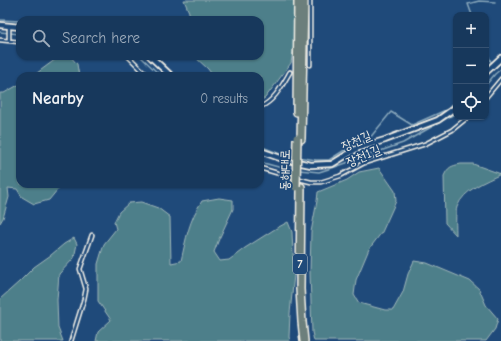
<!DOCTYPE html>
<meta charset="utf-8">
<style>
body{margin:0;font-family:"Comic Neue","Poor Story",sans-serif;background:#203f62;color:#f1f3f6}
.controls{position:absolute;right:12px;top:12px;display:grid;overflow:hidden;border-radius:8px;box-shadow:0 1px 3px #0004}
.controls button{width:36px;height:36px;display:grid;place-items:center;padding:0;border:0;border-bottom:1px solid #365272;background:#17385c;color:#f1f3f6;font:20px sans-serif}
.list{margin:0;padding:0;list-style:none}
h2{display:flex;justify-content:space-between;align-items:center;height:52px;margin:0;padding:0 16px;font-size:17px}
h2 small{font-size:13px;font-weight:400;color:#9eacbb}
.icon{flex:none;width:22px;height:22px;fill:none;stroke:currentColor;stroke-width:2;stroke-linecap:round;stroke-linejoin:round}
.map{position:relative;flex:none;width:501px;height:341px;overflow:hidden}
.search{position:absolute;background:#17385c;box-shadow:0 1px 3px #0004;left:16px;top:16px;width:248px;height:44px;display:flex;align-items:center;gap:10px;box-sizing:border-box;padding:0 14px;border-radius:12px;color:#9eacbb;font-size:15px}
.panel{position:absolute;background:#17385c;box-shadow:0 1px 3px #0004;left:16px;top:72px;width:248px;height:116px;border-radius:12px}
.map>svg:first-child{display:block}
</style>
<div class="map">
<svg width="501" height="341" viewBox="0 0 501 341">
<rect width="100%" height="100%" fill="#1f4a7a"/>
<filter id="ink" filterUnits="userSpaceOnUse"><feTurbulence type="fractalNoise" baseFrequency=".025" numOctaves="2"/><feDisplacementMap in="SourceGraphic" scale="8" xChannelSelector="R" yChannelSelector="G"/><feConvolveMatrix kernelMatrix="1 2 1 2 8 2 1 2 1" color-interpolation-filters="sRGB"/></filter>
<g filter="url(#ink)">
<path fill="#4e7f8a" stroke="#a1b8b9" d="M184,0H295L294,45L291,63L274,86L265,98L260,101V76H213L208,69L194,56H260V20H189V12Z
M60,56H70L77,64L79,76H33Z
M20,84V184H62L49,200L34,204L22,197L17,189L8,188L9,197L3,218L0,223V93H4Z
M461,164H473L501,174C485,182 464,189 457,207C455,213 456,228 456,235L445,223L444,176C448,167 451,166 461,164Z
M379,168L395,191L396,201L382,232L369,249L356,280L354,295L359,303L385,310H393L403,292L408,274L414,261L427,263L470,281L479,289L486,305L498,319L495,329L486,341H314L312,332L310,273L311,232L317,201L318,192L347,180L359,172Z
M219,198L233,200V209L219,239L214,252L220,261L229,260L245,248L275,229L288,222L292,232L294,275L290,313L289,337L290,341H96L98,332L111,320L98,301V264L104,244L116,229L114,222L119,212L129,203L141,202L158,208L170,217L171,263L181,261C186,239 189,220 202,201Z
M74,238L77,244L74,258L59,274L57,300L58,328L63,341H0V299L19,282L34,267L51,255L64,244Z"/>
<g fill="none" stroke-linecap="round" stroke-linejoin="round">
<path stroke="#89a8bc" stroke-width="1.5" d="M472,15L468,4L479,1L495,2
M0,20L20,21
M0,32L20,34
M486,50L491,62L486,68
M140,56L161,76
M155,56L176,76
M486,85L495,74L501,69
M260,146L280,154L295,156
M298,157L316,160H329L351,146L369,139L391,112L412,125L448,109L456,100
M260,162L282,168L293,170
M299,170L319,172L335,167L403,143L456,113"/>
<g stroke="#f4f1e8" stroke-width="5.5">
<path id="service" d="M310,0V65
M0,40L20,42
M9,41V26
M128,56L148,76
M486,97L501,79
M260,107C274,102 283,84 290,72
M260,168L287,176L311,182H321L340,176L364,163L425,144L452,130L468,117
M71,341L84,299L86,289L80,269L92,235"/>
</g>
<g stroke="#f4f1e8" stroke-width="8">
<path id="minor" d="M0,25L20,27
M150,56L171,76
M486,72L501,58
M260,151L283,159L311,165L332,164L358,148L385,140L438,120L456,107"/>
</g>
<g stroke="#f4f1e8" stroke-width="10">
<path id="primary" d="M297,112L298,0
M301,139L304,0
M301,187L300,289L302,322L304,341"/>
</g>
<use href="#service" stroke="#1f4a7a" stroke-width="2.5"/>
<use href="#minor" stroke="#1f4a7a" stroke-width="4.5"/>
<use href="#primary" stroke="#6c7f7c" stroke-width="7"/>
<g stroke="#f4f1e8" stroke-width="10" stroke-linecap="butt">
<path id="primary-bridge" d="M296,187L297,138"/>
</g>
<use href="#primary-bridge" stroke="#6c7f7c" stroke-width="7"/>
</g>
</g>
<g text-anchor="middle" stroke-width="3.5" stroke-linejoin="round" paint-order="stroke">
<rect fill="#1f4a7a" stroke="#b4bfc7" stroke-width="1" x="293" y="254" width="14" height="20" rx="3"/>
<g font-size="12" font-weight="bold" fill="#f4f1e8">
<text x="300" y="268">7</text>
</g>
<g font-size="13" fill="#f4f1e8" stroke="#1f4a7a">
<text transform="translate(356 140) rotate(-24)" y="5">장천길</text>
<text transform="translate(363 155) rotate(-23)" y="5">장천1길</text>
<text transform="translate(284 170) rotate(-89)" y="5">동해대로</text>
</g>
</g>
</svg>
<div class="controls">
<button>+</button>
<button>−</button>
<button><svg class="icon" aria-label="locate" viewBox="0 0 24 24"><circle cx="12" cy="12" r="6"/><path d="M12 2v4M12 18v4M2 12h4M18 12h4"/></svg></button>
</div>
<div class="search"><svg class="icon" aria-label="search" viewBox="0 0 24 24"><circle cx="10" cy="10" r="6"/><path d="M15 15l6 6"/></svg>Search here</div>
<section class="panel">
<h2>Nearby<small>0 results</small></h2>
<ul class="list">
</ul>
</section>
</div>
